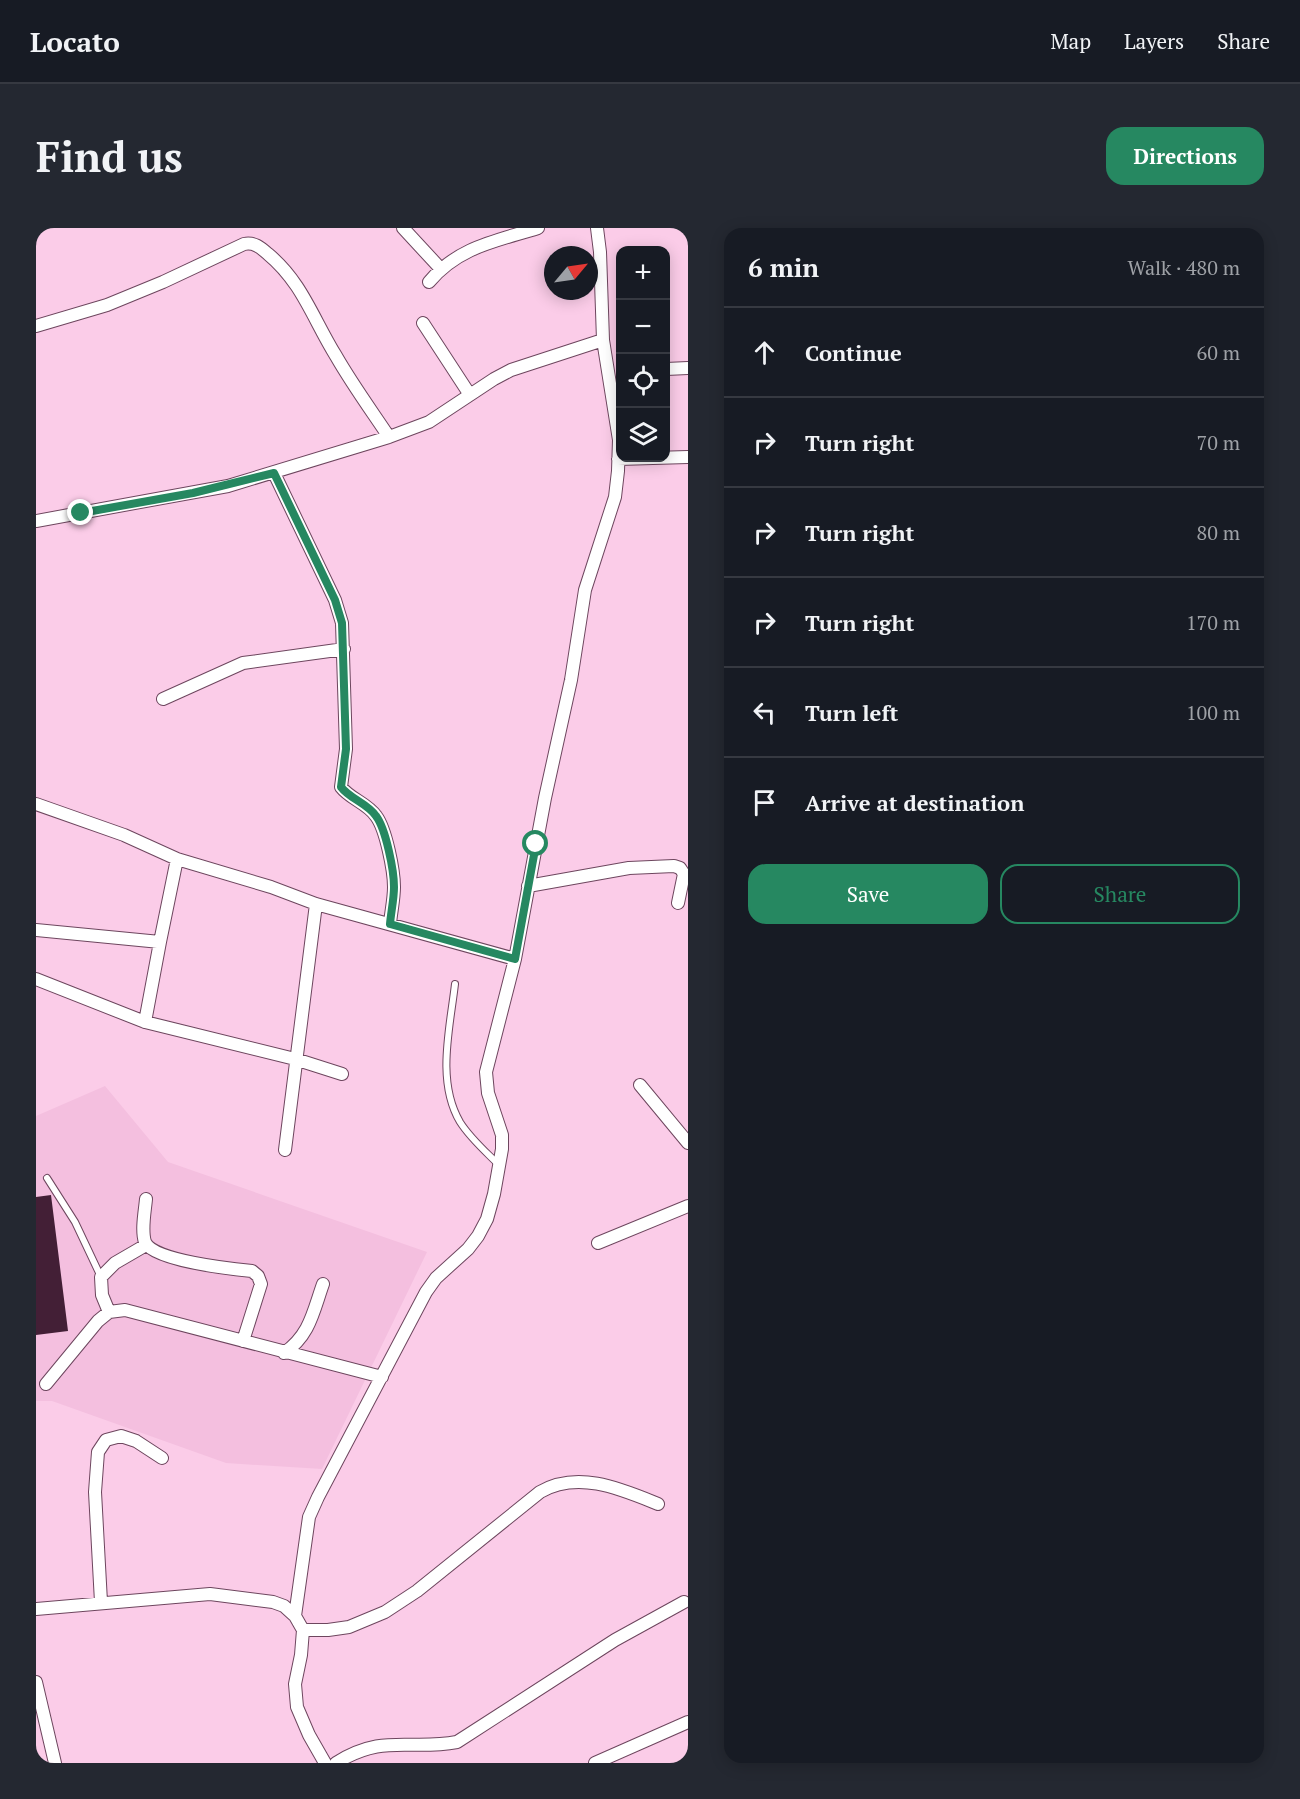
<!DOCTYPE html>
<meta charset="utf-8">
<style>
body{margin:0;font-family:"PT Serif",serif;background:#242831;color:#f1f3f6}
.controls{position:absolute;right:18px;top:18px;display:grid;overflow:hidden;border-radius:12px;box-shadow:0 3px 15px #0003}
.controls button{width:54px;height:54px;display:grid;place-items:center;padding:0;border:0;border-bottom:2px solid #363941;background:#171b24;color:#f1f3f6;font:30px sans-serif}
.compass{position:absolute;left:508px;top:18px;width:54px;height:54px;border-radius:50%;background:#171b24;box-shadow:0 3px 15px #0003;rotate:61deg}
.stop{position:absolute;width:18px;height:18px;margin:-14px;border:4px solid #268861;border-radius:50%;background:#fff}
.stop.end{background:#268861;border-color:#fff;box-shadow:0 2px 6px #0008}
.list{margin:0;padding:0;list-style:none}
h2{display:flex;justify-content:space-between;align-items:center;height:78px;margin:0;padding:0 24px;font-size:26px}
h2 small{font-size:20px;font-weight:400;color:#9ea1a6}
.list li{display:grid;grid-template-columns:39px 1fr auto;gap:18px;align-items:center;box-sizing:border-box;height:90px;padding:0 24px;border-top:2px solid #363941}
.list b{display:block;font-size:22px;white-space:nowrap}
.list em{font-size:20px;font-style:normal;color:#9ea1a6}
.actions{display:flex;gap:12px;padding:18px 24px}
.actions a{flex:1;padding:14px 0;border:2px solid #268861;border-radius:18px;text-align:center;font-size:21px;color:#268861}
.actions .main{background:#268861;color:#fff}
.icon{flex:none;width:33px;height:33px;fill:none;stroke:currentColor;stroke-width:2;stroke-linecap:round;stroke-linejoin:round}
.map{position:relative;flex:none;width:652px;height:1535px;overflow:hidden;border-radius:18px}
header{display:flex;align-items:center;gap:36px;box-sizing:border-box;height:84px;padding:0 30px;background:#171b24;border-bottom:2px solid #363941}
header strong{font-size:28px}
nav{display:flex;gap:33px;margin-inline-start:auto;font-size:21px}
.intro{display:flex;align-items:center;justify-content:space-between;box-sizing:border-box;height:144px;padding:0 36px}
h1{margin:0;font-size:42px}
.button{padding:15px 27px;border-radius:18px;background:#268861;color:#fff;font-size:21px;font-weight:700}
main{display:flex;gap:36px;padding:0 36px}
aside{flex:1;background:#171b24;border-radius:18px;box-shadow:0 3px 15px #0003}
.map>svg:first-child{display:block}
</style>
<header>
<strong>Locato</strong>
<nav><a>Map</a><a>Layers</a><a>Share</a></nav>
</header>
<div class="intro"><h1>Find us</h1><a class="button">Directions</a></div>
<main>
<div class="map">
<svg width="652" height="1535" viewBox="0 0 652 1535">
<rect width="100%" height="100%" fill="#fbcce8"/>
<path fill="#f4bfdf" d="M69,858L132,934L391,1024L286,1241L190,1235L16,1173H0V888Z"/>
<path fill="#431f36" d="M15,967L32,1103L0,1107V969Z"/>
<g fill="none" stroke-linecap="round" stroke-linejoin="round">
<g stroke="#6d465e" stroke-width="8">
<path id="service" d="M419,756C414,800 400,853 424,894C434,910 449,923 462,936
M11,950L39,994L65,1049"/>
</g>
<g stroke="#6d465e" stroke-width="14">
<path id="minor" d="M367,0L404,40
M393,54C422,19 460,13 502,0
M387,95L434,167
M0,98L71,77L127,54L208,16C218,14 224,19 232,26C266,54 277,91 300,128C316,156 335,182 353,209
M630,141L652,140
M582,231L652,229
M238,245L299,372L306,395L310,521L305,559C314,571 331,575 340,588C350,601 358,643 358,659C358,671 355,684 354,696
M0,293L192,258L353,209L393,194L458,151L475,142L567,112
M127,471L207,435L308,421
M0,576L88,607L141,631L235,659L280,676L479,731
M492,658L593,640L638,638L644,640L648,646L642,675
M0,702L124,714
M0,751L109,794L259,831L306,846
M109,794L124,714L141,631
M604,857L652,915
M249,922L280,676
M110,971C109,983 105,1002 109,1014C117,1033 196,1041 216,1043L222,1048L225,1056L207,1113
M562,1015L652,978
M73,1084L66,1067L65,1049L79,1035L110,1017
M248,1125C274,1107 277,1084 287,1056
M10,1156L62,1093L73,1084L89,1082L346,1149
M65,1374L59,1264L62,1224L70,1212L85,1208L100,1213L126,1230
M0,1381L174,1366L237,1374L248,1378L259,1388L267,1402L265,1427L259,1456L261,1479L273,1507L289,1535
M259,1388L273,1289L282,1269L390,1064L400,1050L432,1021L442,1008L451,991L458,966L466,921V907L452,865L450,844L479,731L509,570L535,452L549,362L579,269L582,243L583,212L567,112L564,24L561,0
M267,1402H292L313,1399L349,1384L381,1363L504,1264C542,1242 585,1261 622,1276
M0,1454L19,1535
M300,1535C348,1505 373,1523 421,1514L579,1412L648,1374
M559,1535L652,1494"/>
</g>
<use href="#service" stroke="#fff" stroke-width="6"/>
<use href="#minor" stroke="#fff" stroke-width="12"/>
</g>
<g fill="none" stroke-linecap="round" stroke-linejoin="round">
<path stroke="#268861" stroke-width="8" d="M45,285L157,265L238,245L299,372L306,395L310,521L305,559C314,571 331,575 340,588C350,601 358,643 358,659C358,671 355,684 354,696L479,731L500,616"/>
</g>
</svg>
<div class="controls">
<button>+</button>
<button>−</button>
<button><svg class="icon" aria-label="locate" viewBox="0 0 24 24"><circle cx="12" cy="12" r="6"/><path d="M12 2v4M12 18v4M2 12h4M18 12h4"/></svg></button>
<button><svg class="icon" aria-label="layers" viewBox="0 0 24 24"><path d="M12 4l9 5-9 5-9-5zM3 14l9 5 9-5"/></svg></button>
</div>
<svg class="compass" viewBox="-18 -18 36 36"><path d="M0-13l5 13h-10z" fill="#e53935"/><path d="M0 13l5-13h-10z" fill="#9ea1a6"/></svg>
<div class="stop" style="left:500px;top:616px"></div>
<div class="stop end" style="left:45px;top:285px"></div>
</div>
<aside>
<h2>6 min<small>Walk · 480 m</small></h2>
<ul class="list">
<li><svg class="icon" aria-label="ahead" viewBox="0 0 24 24"><path d="M12 20V5M6 11l6-6 6 6"/></svg><div><b>Continue</b></div><em>60 m</em></li>
<li><svg class="icon" aria-label="right" viewBox="0 0 24 24"><path d="M7 20v-9h11M14 6l5 5-5 5"/></svg><div><b>Turn right</b></div><em>70 m</em></li>
<li><svg class="icon" aria-label="right" viewBox="0 0 24 24"><path d="M7 20v-9h11M14 6l5 5-5 5"/></svg><div><b>Turn right</b></div><em>80 m</em></li>
<li><svg class="icon" aria-label="right" viewBox="0 0 24 24"><path d="M7 20v-9h11M14 6l5 5-5 5"/></svg><div><b>Turn right</b></div><em>170 m</em></li>
<li><svg class="icon" aria-label="left" viewBox="0 0 24 24"><path d="M17 20v-9H6M10 6l-5 5 5 5"/></svg><div><b>Turn left</b></div><em>100 m</em></li>
<li><svg class="icon" aria-label="arrive" viewBox="0 0 24 24"><path d="M6 21V4h12l-3 4 3 4H6"/></svg><div><b>Arrive at destination</b></div></li>
</ul>
<div class="actions"><a class="main">Save</a><a>Share</a></div>
</aside>
</main>
